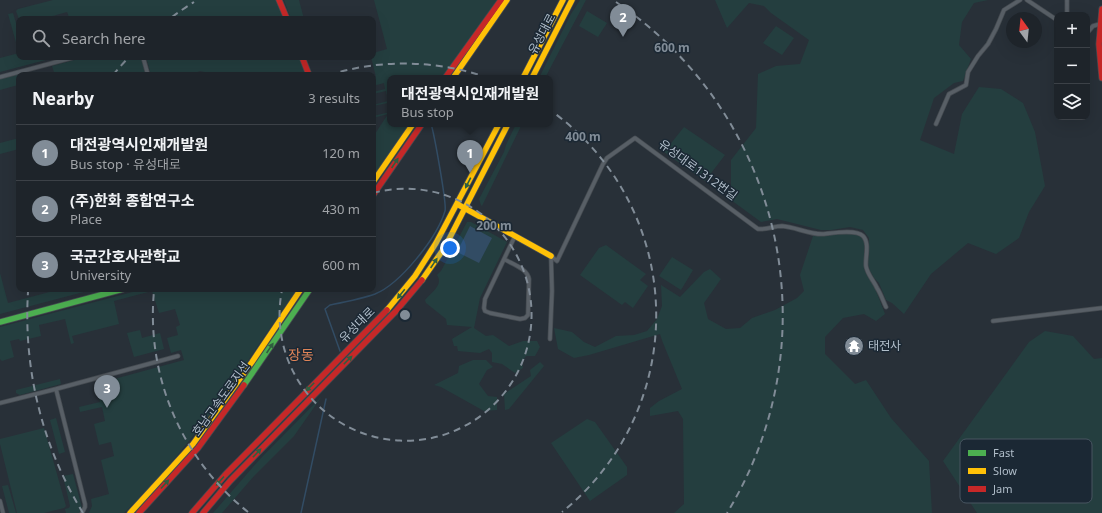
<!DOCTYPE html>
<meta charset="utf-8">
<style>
body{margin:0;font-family:"Noto Sans","Noto Sans KR",sans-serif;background:#262c32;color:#f1f3f6}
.controls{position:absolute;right:12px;top:12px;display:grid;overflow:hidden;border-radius:8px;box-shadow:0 4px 16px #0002}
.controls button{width:36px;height:36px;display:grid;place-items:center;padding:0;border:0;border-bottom:1px solid #3c4147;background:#1e242a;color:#f1f3f6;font:20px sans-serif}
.compass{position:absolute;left:1006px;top:12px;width:36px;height:36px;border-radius:50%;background:#1e242a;box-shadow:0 4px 16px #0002;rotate:345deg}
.you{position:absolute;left:450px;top:248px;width:14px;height:14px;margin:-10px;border:3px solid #fff;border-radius:50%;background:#1a73e8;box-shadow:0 0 0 6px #1a73e833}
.badge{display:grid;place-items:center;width:26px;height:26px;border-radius:50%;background:#818c97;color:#fff;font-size:13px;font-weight:700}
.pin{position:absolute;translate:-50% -33px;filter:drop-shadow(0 1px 2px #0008)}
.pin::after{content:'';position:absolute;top:21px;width:14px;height:12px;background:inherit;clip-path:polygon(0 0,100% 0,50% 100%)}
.popup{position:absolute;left:387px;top:75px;width:166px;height:52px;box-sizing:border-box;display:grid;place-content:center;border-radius:8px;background:#1e242a;filter:drop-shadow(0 1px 3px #0005);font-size:13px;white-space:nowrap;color:#a1a4a8}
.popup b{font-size:15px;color:#f1f3f6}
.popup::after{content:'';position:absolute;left:50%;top:100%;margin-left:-8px;border:8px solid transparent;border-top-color:#1e242a}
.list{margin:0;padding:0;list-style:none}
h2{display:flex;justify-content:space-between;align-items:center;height:52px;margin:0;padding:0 16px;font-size:17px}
h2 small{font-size:13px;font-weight:400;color:#a1a4a8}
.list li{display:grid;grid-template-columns:26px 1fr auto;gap:12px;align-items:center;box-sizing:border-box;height:56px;padding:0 16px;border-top:1px solid #3c4147}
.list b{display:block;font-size:15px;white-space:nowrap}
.list p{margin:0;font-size:13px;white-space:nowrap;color:#a1a4a8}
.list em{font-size:13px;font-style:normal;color:#a1a4a8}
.icon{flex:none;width:22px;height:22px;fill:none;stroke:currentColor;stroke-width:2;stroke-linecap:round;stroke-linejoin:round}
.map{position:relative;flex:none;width:1102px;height:513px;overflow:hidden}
.search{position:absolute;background:#1e242a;box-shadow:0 4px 16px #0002;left:16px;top:16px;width:360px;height:44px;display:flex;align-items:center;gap:10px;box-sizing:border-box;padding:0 14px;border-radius:8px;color:#a1a4a8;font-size:15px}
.panel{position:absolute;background:#1e242a;box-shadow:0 4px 16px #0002;left:16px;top:72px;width:360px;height:220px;border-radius:8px}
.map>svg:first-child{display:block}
</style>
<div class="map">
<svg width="1102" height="513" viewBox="0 0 1102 513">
<rect width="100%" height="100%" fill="#283038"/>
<path fill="#243e3f" d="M53,0H277L284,19H65L69,17L67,12L42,19H19L16,11L18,9Z
M284,0H299L304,19H291Z
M374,0H497L443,78H390V124H410L373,178V137L388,114L373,118V116L390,112L388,103L373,106V105L388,101L386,91L373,94V92L385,89L384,83L373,86V78L376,77L371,57H373V53L387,49Z
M580,0H586L545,78H539L571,14Z
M715,0H988L974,3L962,22L959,45L971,59L963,81L954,83L934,98L920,140L954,154L962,114L979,87L1001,89L1023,103L1035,132L1045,186L1029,212L1019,238L996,254L968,243L931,274L904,314L892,303L886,300L879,283L874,278L870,271L868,264L869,238L863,230L850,227L831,230H821L777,219L761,222L731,200V160L756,128L758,74L776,66L800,64L809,40L771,13L764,6L749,3L727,28Z
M587,11L607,23L598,37L579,26Z
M13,13L16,23L19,27V57H57L0,72V58L19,53L8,14Z
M776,26L794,38L782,55L763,43Z
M86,57H141L146,75H55L52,66Z
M146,57H299L306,75H289L288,73L282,75H213L209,73L200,71L190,75H151Z
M19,73L22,75H19V88L18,85L0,90V78Z
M516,124H522L482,206L481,205L479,199L504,152L506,145Z
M684,127L725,155L705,181L664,152Z
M19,138V149L0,154V143Z
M467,222H471L507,242L480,298L474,328L486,336L493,335L509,346L523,341H537L540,347L535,356H526L522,362L523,368L515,373L502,364L492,362V353L489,349L480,353L458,351L457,346H454L452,339L472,327L447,325L446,319L426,303L425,300C431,293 444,285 437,275L441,271Z
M857,232L865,239L864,269L867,275L875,288L885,314L876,321L864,314L843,318L825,337V354L855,384L866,380L891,418L929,461L932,513H674L684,504L683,419L678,411L650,416V408L659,401L682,389L663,343L660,334L589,355L574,358L558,349L554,328L572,332L584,342L595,347L616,336L634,335L647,331L657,319L662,306L661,285L680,297L704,272L710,269L721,279L704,303L708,319L726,329L740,328L752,318L775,310L797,298L804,291L800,275L813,236Z
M606,245L646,274L640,280L648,286L633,308L625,302L622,305L580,275L599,248Z
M672,257L693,270L681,290L659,276Z
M0,273L8,303L61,289H95L0,314Z
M144,289H297C243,367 193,447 124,513H89L92,506L91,499L109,494L101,460L114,456L111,442L99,445L94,424L105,421L102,407L80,412L79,407L100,402L96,384L184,360L181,350L171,353L167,338L178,335L176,327L180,325L175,309L159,313L152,291L114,301L119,324L72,336L74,343L71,344L65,319L39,325L41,336L20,341L19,339L10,341L14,357L2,361L0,359V327Z
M140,330L142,338L160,333L164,349L134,357L127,333Z
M1045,331L1073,336L1094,359L1102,358V513H977L943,461L1029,342Z
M473,360H486L493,367L487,370L479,384L488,396L497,397V410L484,411L441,387L434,385L458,373L459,366Z
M540,362L544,366L509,409L505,410L504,394L531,376L530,370Z
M60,379L61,384L20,395L16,393V390Z
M322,396L294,436L254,476L222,513H213L260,459Z
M56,418L65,452L59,454L50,420Z
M587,419L595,422L627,467V475L590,501L551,443Z
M44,428L66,506L64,508L44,513H17L0,444V439Z
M73,474L82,508L79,513H66L65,509L69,508L70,506L63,476Z
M8,485L16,513H9L2,486Z"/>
<path fill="#324c64" d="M470,226L492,238L479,263L457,252Z"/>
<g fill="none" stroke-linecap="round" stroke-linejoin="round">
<path stroke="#324c64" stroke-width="1.5" d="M340,351L325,309L330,305C345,302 361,299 375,294C400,284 437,238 445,211C447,204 434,133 431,124
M301,513L326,399"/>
<g stroke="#454b51" stroke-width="5">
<path id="street" d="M1027,0L1057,20
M1067,15V0
M1087,33L1093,26L1100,24
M143,57L148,75
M0,77L75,57
M936,124L949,94L966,85L968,72L978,56L988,44L996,29L1004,10L1020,0
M551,256L557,261L603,164L607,158L635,138L758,229C767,230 774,226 782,226C796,227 810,235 824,234C833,233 856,229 863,236C870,243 865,258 866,266C867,274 874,281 877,288C881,294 883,301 886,307
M504,259C512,264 527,268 529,279L528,315L525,318L520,319L490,313L485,311L484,308L485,299L515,236
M993,321L1102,308
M550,339L552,291L551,256
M56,389L178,356
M0,403L56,389L85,504V507L82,513
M0,501L3,513"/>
</g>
<g stroke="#454b51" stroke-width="7">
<path id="fast" d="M0,322L123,289
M244,385L310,289"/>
</g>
<g stroke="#454b51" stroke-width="7">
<path id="slow" d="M453,78L507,0
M523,78L563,0
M532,78L572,0
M373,182L413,124
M457,204L551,256
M422,280L445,247L508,124
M387,310L415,276L436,243L499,124
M130,513L193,444L252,362L301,289"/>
</g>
<g stroke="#454b51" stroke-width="7">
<path id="jam" d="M279,0L287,19
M1102,9L1099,44L1102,78
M302,57L309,75
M445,78L501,0
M373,195L422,124
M139,513L198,448L244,385
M192,513L225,475L387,310
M203,513L230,481L396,311L422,280"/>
</g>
<use href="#street" stroke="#585f66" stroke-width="3.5"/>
<use href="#fast" stroke="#4caf50" stroke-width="5.5"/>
<use href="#slow" stroke="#ffc107" stroke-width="5.5"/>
<use href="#jam" stroke="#c62828" stroke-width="5.5"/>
</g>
<defs><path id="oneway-solid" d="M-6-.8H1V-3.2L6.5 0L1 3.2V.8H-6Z"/></defs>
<g fill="#2f5e3f">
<use href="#oneway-solid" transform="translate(395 163) rotate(-56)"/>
<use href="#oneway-solid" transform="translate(468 183) rotate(117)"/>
<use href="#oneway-solid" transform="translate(434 263) rotate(-56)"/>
<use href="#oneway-solid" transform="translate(401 294) rotate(129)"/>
<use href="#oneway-solid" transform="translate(270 348) rotate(-56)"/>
<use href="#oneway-solid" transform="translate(348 360) rotate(-45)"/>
<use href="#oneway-solid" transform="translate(310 387) rotate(135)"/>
<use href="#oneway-solid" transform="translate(257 453) rotate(-46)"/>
<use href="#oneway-solid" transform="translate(220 481) rotate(131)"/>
<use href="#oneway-solid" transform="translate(165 484) rotate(-48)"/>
</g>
<g fill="none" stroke="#818c97" stroke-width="2" stroke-dasharray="7 5">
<path d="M373 193A126 126 0 1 1 282 290"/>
<path d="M248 512A252 252 0 0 1 154 291M329 75A252 252 0 0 1 562 512"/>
<path d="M83 513A378 378 0 0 1 28 292M113 75A378 378 0 0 1 129 57M172 17A378 378 0 0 1 194 2M616 2A378 378 0 0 1 727 513"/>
</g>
<defs>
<g id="temple-disc" transform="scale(1)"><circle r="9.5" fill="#818c97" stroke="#1b2834"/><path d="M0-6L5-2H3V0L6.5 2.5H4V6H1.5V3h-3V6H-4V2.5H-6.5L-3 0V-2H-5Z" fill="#fff"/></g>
</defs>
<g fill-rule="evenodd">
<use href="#temple-disc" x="854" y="346"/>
</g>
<g text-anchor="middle" stroke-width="3" stroke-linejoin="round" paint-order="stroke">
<g font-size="12" fill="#b1beca" stroke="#1b2834">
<text transform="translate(542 34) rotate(-62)" y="4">유성대로</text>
<text transform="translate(698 170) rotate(36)" y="4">유성대로1312번길</text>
<text transform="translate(357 325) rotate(-45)" y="4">유성대로</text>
<text transform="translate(221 399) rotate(-54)" y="4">호남고속도로지선</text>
</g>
<g font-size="12" fill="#b1beca" stroke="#1b2834" text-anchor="start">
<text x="868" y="350">태전사</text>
</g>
<g font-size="14" fill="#df8458" stroke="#1b2834">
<text x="301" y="360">장동</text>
</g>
</g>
<rect x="960" y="439" width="132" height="64" rx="6" fill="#1b2834" stroke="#485561" stroke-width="1"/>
<rect x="968" y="450" width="18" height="6" fill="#4caf50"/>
<rect x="968" y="468" width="18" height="6" fill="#ffc107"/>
<rect x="968" y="486" width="18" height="6" fill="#c62828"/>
<g font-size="11" fill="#b1beca">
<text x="993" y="457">Fast</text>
<text x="993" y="475">Slow</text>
<text x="993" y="493">Jam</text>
</g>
<circle cx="405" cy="315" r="6" fill="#818c97" stroke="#1b2834" stroke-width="2"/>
<g font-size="12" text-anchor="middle" font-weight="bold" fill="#818c97" stroke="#1b2834" stroke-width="3" stroke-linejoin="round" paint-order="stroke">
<text x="672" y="52">600 m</text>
<text x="583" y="141">400 m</text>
<text x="494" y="230">200 m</text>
</g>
</svg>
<div class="controls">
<button>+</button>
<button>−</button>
<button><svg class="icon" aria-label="layers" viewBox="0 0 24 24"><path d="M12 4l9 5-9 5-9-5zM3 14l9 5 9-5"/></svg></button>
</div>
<svg class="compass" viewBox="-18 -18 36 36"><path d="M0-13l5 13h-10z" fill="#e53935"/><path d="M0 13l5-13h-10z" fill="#a1a4a8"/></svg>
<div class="you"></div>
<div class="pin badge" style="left:470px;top:173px">1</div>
<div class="popup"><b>대전광역시인재개발원</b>Bus stop</div>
<div class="pin badge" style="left:623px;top:37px">2</div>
<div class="pin badge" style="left:107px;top:408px">3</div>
<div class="search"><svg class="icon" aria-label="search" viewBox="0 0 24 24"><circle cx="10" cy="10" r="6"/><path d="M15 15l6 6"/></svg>Search here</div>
<section class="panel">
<h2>Nearby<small>3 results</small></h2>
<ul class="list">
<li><span class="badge">1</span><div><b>대전광역시인재개발원</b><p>Bus stop · 유성대로</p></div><em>120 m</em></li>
<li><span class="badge">2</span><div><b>(주)한화 종합연구소</b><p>Place</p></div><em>430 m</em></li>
<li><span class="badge">3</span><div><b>국군간호사관학교</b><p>University</p></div><em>600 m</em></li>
</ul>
</section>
</div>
